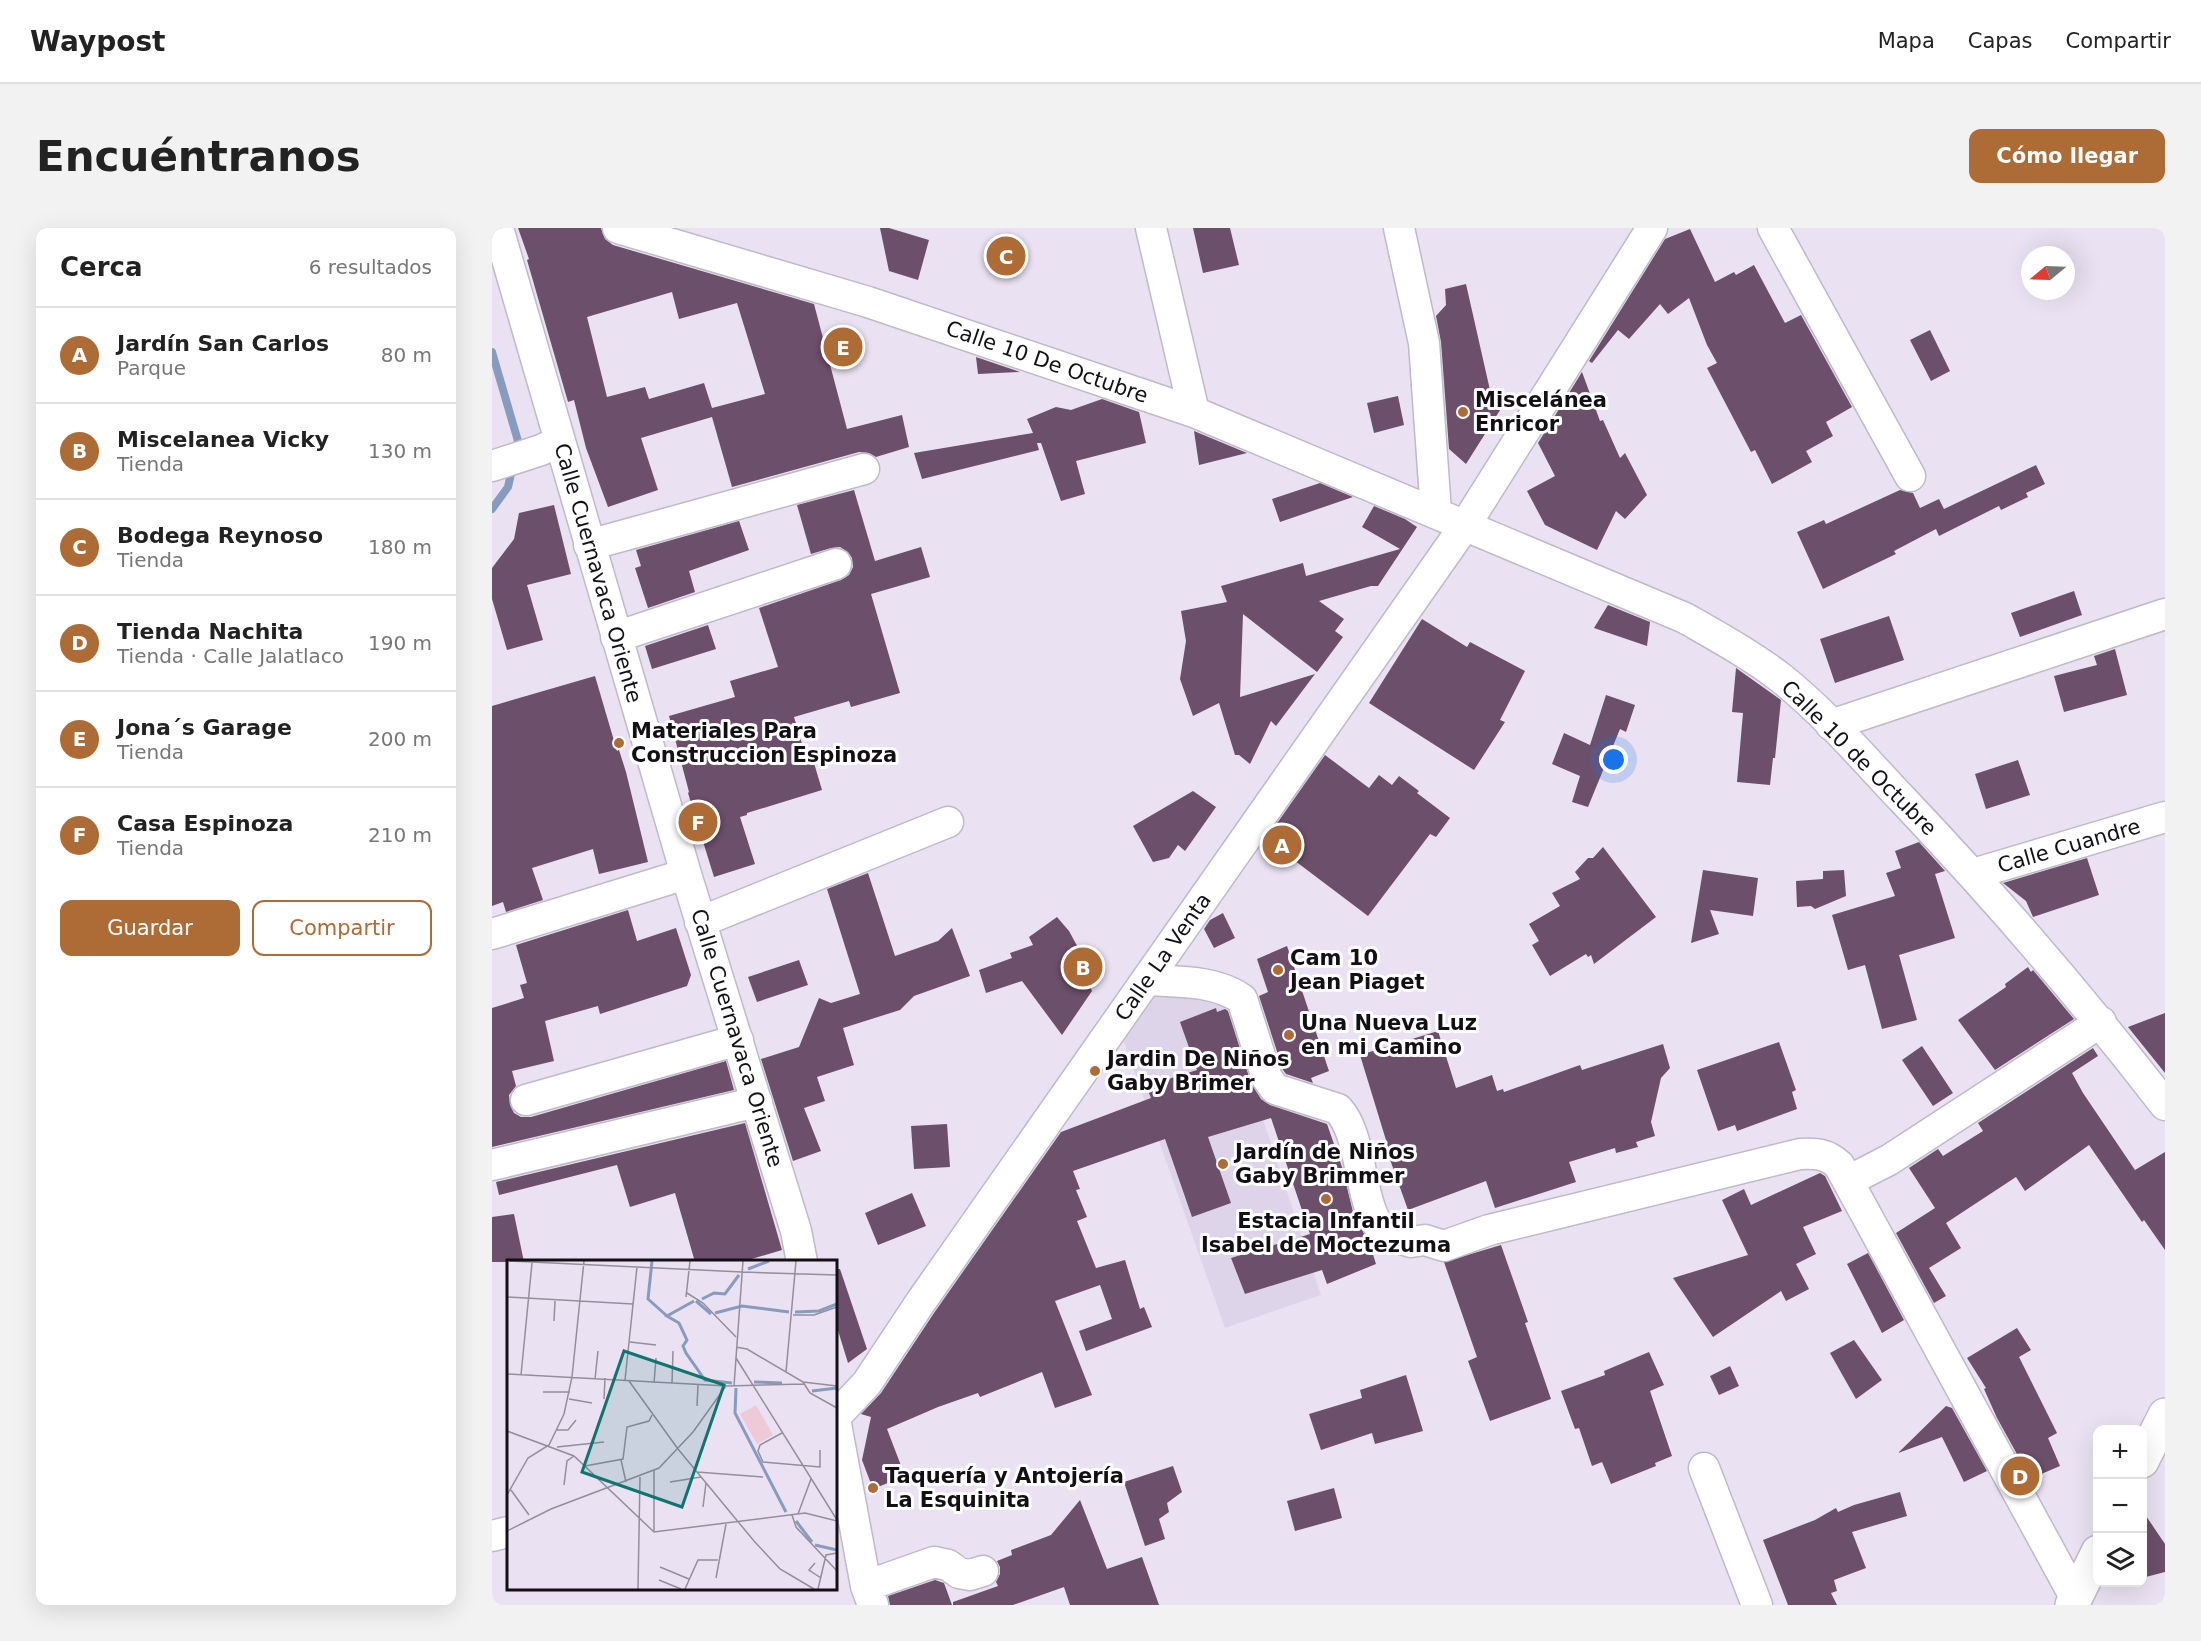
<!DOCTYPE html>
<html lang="es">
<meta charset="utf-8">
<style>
body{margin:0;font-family:"DejaVu Sans",sans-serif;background:#f2f2f2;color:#222}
.controls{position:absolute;right:18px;bottom:18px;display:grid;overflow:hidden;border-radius:12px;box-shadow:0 6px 24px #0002}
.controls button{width:54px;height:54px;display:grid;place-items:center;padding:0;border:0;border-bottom:2px solid #e0e0e0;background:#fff;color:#222;font:30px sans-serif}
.compass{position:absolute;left:1529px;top:18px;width:54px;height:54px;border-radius:50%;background:#fff;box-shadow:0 6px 24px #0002;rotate:251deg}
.you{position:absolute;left:1122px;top:532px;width:21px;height:21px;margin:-15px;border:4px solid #fff;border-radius:50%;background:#1a73e8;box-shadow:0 0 0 9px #1a73e833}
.badge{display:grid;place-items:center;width:39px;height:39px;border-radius:50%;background:#ad6b36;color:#fff;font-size:20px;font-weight:700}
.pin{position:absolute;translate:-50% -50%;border:3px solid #fff;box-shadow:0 2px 6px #0006}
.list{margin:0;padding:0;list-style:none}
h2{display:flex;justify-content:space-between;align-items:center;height:78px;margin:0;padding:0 24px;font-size:26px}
h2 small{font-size:20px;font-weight:400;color:#767676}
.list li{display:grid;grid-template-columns:39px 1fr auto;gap:18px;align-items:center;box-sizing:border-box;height:96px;padding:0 24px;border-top:2px solid #e0e0e0}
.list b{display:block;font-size:22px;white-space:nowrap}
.list p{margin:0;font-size:20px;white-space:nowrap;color:#767676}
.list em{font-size:20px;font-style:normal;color:#767676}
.actions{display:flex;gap:12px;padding:18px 24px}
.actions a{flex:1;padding:14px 0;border:2px solid #ad6b36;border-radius:12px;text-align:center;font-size:21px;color:#ad6b36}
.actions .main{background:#ad6b36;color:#fff}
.icon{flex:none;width:33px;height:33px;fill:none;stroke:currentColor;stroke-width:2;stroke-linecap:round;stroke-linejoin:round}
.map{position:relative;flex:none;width:1673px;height:1377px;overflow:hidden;border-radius:12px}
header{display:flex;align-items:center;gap:36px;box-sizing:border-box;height:84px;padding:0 30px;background:#fff;border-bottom:2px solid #e0e0e0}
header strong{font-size:28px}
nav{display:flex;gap:33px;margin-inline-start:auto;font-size:21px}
.intro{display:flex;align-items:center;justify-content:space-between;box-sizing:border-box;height:144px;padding:0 36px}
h1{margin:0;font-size:42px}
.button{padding:15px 27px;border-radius:12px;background:#ad6b36;color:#fff;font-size:21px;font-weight:700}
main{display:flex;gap:36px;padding:0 36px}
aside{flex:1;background:#fff;border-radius:12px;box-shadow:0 6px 24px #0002}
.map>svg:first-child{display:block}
</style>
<header>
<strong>Waypost</strong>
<nav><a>Mapa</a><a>Capas</a><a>Compartir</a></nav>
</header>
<div class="intro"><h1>Encuéntranos</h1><a class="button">Cómo llegar</a></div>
<main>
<aside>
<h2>Cerca<small>6 resultados</small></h2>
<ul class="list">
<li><span class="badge">A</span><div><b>Jardín San Carlos</b><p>Parque</p></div><em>80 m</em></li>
<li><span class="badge">B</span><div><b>Miscelanea Vicky</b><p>Tienda</p></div><em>130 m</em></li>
<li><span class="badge">C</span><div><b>Bodega Reynoso</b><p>Tienda</p></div><em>180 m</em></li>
<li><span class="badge">D</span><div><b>Tienda Nachita</b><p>Tienda · Calle Jalatlaco</p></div><em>190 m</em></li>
<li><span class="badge">E</span><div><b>Jona´s Garage</b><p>Tienda</p></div><em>200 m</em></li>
<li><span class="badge">F</span><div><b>Casa Espinoza</b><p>Tienda</p></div><em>210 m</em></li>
</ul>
<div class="actions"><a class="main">Guardar</a><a>Compartir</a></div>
</aside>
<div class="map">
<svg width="1673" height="1377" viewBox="0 0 1673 1377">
<rect width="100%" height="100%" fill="#eae2f2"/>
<path fill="#ded4ea" d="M648,762L732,773L829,1067L733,1100L629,806Z"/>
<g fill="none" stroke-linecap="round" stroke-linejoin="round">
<path stroke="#879bbf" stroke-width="8" d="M0,124L26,213L24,224
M0,281L16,259L21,237"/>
</g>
<path fill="#6c4f6a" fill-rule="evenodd" d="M26,0H109L113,11L121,17L322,76L355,201L410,187L417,219L384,229L377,225L367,224L240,259L220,189L149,210L166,262L116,279L94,220L82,172L76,174L35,32L37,31ZM180,64L187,91L245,75L273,166L220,180L212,155L157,171L153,159L115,169L95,89Z
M388,0H397L437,12L426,52L397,43Z
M701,0H738L747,37L711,45Z
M1198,1L1223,54L1242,44L1244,47L1262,37L1293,95L1309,87L1360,179L1334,194L1341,208L1314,223L1320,234L1280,256L1263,222L1259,224L1215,140L1225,135L1215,117L1197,70L1176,86L1168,76L1137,111L1126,102L1100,135L1097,133L1173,11Z
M974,56L1000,171L1010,179L974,236L957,221L949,114L944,88L954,77L953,61Z
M1438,102L1458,143L1439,153L1418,112Z
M484,129L528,144L486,146Z
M1090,144L1108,193L1111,192L1128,230L1133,225L1155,267L1133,291L1124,283L1105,322L1053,297L1035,263L1063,248L1046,215Z
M906,168L912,197L882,205L875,175Z
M610,171L647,184L654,215L584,233L593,266L569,273L549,215H545L547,222L430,251L422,225L541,205L535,191L564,179L579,182Z
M702,203L755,225L707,237Z
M1544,237L1553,256L1534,265L1536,269L1509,282L1507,278L1447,308L1444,301L1402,323L1404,326L1331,361L1305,304L1332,292L1334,296L1408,262L1421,265L1428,280L1447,271L1452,281Z
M828,255L861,269L788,294L780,271Z
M362,262L383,333L429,319L438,349L379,366L408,465L359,479L357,473L302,489L316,536L322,535L330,562L255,585V587L248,589L263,636L222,649L196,565L197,564L177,488L243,469L238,453L286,439L267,380L349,352L357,347L361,339L360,330L356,324L348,319L339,320L319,326L305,277Z
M62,277L79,346L35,357L51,412L15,422L0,371V340L22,311L27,285Z
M882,278L913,291L925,299L886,358H879L827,373L852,391L843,403L851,409L825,444L751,386L748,469L823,446L784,498L779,493L758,536L747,527H743L727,475L701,488L688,451L694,413L689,383L735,374L729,358L811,335L814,348L908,321L870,299Z
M247,293L257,322L197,343L203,364L156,380L143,340L149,338L144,322Z
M1582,363L1590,387L1528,409L1519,385Z
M1116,377L1158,394L1155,418L1102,400Z
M1397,388L1412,432L1343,455L1328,411Z
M930,391L975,419L978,414L1033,443L1008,492L1013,494L982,542L877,475Z
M216,397L224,421L160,441L153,418Z
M1623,421L1635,467L1572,484L1562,448L1605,437L1602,428Z
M1244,440L1289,472L1283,530H1281L1278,557L1245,554L1251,485L1240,484Z
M103,448L125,523L127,522L134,544L156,634L107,646L101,621L40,640L51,672L14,684L11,674L0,678V478Z
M1114,467L1143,477L1134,504L1128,501L1096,579L1080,574L1088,548L1060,536L1072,505L1098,517Z
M833,527L877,560L887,547L900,557L907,548L927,563L925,565L958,590L944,609L938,606L876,688L774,611Z
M1526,532L1538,567L1494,581L1483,546Z
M701,563L724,579L693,623L686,617L677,630L661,634L641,598Z
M1427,614L1453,643L1443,646L1463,710L1407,727L1425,792L1390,801L1373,737L1356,742L1340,687L1403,668L1394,645L1409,640L1403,623Z
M1111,619L1164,689L1102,736L1099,727L1096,729L1094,726L1058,748L1040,717L1047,713L1037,696L1068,678L1060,665L1088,651L1083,644L1096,630H1101Z
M1595,630L1607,667L1541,689L1534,673L1511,655Z
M1211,642L1266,650L1261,688L1218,682L1227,706L1199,715Z
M1352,642L1354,668L1323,681L1319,678L1305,679L1304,653L1331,651V643Z
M376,645L403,728L446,713L460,700L478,748L422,768L408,782L351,800L362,837L325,849L333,873L312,880L329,923L301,933L269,831L307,819L327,770L339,775L368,766L335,661Z
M136,682L145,713L184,700L199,747L195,758L108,786L106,778L53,793L62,833L20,843L24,858L17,867L18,877L22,885L29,889H39L234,833L242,862L0,919V780L32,770L28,757L35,755L24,717Z
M731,685L743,710L722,720L712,701L718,692Z
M565,689L577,703L589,725L585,727L600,763L570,807L530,753L494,765L487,742L520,730L518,725L541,717L537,709Z
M795,718L837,843L819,850L821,855L794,846L791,842L767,768L776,764L765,731Z
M307,732L316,757L265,774L256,749Z
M1536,739L1539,744L1541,742L1582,791L1503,842L1466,792L1514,759L1513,756Z
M724,780L725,784L733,781L736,783L759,855L769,871L778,877L835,896L850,939L862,988L877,1014L884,1036L835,1056L830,1042L753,1066L739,1030L818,1006L779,890L716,909L739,975L700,989L673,911L581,943L588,961L584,962L595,989L585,993L604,1040L633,1032L648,1081L652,1079L660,1099L594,1123L587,1103L620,1091L608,1057L563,1073L600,1167L563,1180L550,1144L488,1169L486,1165L446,1179L395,1201L413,1248L381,1261L370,1232L379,1189L369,1186L389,1165L442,1085L569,904L659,870L654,858L705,842L688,794Z
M1673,785V845L1636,799Z
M946,803L964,860L1000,847L1005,863L1011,861L1012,864L1088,837L1090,842L1171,816L1178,840L1169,850L1159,894L1163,908L1144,914L1146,919L1124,925L1123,920L1077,934L1084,954L1003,980L994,953L916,982L895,923L897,922L868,827Z
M1287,814L1304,862L1300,864L1305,881L1245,903L1243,897L1226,903L1205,842Z
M1430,818L1461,865L1441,878L1410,832Z
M1601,820L1606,828L1580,845L1591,865L1643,942L1673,924V1022L1652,992L1650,994L1597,917L1533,963L1524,949L1454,995L1469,1020L1437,1040L1454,1068L1442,1075L1404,1005L1443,980L1417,940L1446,921L1451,928L1491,903L1486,895Z
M253,895L290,1022L253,1033L203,1034L183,965L138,979L125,937L7,967L4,954Z
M455,896L458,939L422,941L419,898Z
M1328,945L1333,948L1350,983L1311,999L1324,1026L1304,1036L1317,1061L1294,1073L1289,1063L1221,1109L1181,1050L1256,1027L1230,972L1252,961L1259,977Z
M420,965L434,998L386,1017L373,985Z
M22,986L32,1034H0V989Z
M1009,1017L1036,1094L1033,1095L1059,1171L998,1193L976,1133L985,1129L952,1034Z
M1376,1025L1412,1092L1390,1105L1355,1036Z
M344,1041H348L375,1121L356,1135L344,1096Z
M1525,1100L1539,1122L1527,1129L1565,1205L1556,1210L1568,1238L1540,1250L1530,1226L1526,1228L1505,1190L1492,1161L1494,1160L1475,1130Z
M1362,1112L1390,1152L1364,1171L1338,1125Z
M1157,1124L1172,1157L1158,1163L1180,1228L1163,1235L1164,1238L1119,1256L1110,1234L1100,1238L1087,1200L1083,1201L1069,1163L1113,1147L1112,1143Z
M1238,1138L1247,1158L1227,1167L1218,1148Z
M914,1147L931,1203L883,1216L880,1205L829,1222L817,1186L870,1170L868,1162Z
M1454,1178L1460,1180L1495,1243L1472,1254L1450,1209L1406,1225Z
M681,1238L690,1264L675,1275L677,1284L667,1291L673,1311L653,1318L632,1254Z
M842,1260L850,1290L803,1303L795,1273Z
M1408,1264L1415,1288L1360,1304L1374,1340L1342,1352L1345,1363L1339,1365L1345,1377H1296L1271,1312L1323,1292L1344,1280L1346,1284L1362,1277Z
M588,1272L615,1341L650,1329L667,1377H578L572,1359L521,1377H461V1374L506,1358L504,1354L508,1346V1339L505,1333L520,1327L519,1322L559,1307Z
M1650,1282L1673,1316V1344L1650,1350Z
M443,1352L452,1355L460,1377H398L396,1368Z"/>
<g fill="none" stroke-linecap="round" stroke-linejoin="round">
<g stroke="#c0b9c8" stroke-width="33">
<path id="minor" d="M6,0L194,646L304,1003L310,1034
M126,0L376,74L702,184L1193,390C1226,409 1259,427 1289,450C1334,486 1372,531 1412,573C1504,670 1591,771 1673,877
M659,0L702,184
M907,0L932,115L944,284
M1281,0L1418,248
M0,238L49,222L68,213
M97,317L372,241
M124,409L344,336
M1339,497L1673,386
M1481,646L1673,589
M208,694L456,594
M0,706L194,646
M655,752C686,754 723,752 750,771L775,850L783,861L846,881C867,904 867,950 878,980C880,988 886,997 891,1005L919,1014L933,1012L952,1018L997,1002L1308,926C1325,925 1335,926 1347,937L1583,1369
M34,872L246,812
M0,937L265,874
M1356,953L1397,932L1609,794
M344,1188L375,1155L428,1075L974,296L1160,0
M344,1196L374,1358L381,1377
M1212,1240L1265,1377
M0,1308L16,1304
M374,1358L442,1334L456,1337L467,1345L478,1347L491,1343"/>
</g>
<g stroke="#c0b9c8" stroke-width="36">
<path id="major" d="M1650,1233L1673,1187
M1580,1377L1606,1324"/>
</g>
<use href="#minor" stroke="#fff" stroke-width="30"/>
<use href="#major" stroke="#fff" stroke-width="33"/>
</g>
<g fill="#ad6b36" stroke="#fff" stroke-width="2">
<circle cx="971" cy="184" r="6"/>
<circle cx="127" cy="515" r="6"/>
<circle cx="786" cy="742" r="6"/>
<circle cx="797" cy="807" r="6"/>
<circle cx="603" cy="843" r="6"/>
<circle cx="731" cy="936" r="6"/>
<circle cx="834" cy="971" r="6"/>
<circle cx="381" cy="1260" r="6"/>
</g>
<g text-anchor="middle" stroke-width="6" stroke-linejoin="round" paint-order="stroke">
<g font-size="21" fill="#120f15" stroke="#fff">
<text transform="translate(555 134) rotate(19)" y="7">Calle 10 De Octubre</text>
<text transform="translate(106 345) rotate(74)" y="7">Calle Cuernavaca Oriente</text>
<text transform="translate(1367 530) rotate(45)" y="7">Calle 10 de Octubre</text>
<text transform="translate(1577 618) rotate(-16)" y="7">Calle Cuandre</text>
<text transform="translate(671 729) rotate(-55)" y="7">Calle La Venta</text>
<text transform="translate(245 810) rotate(73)" y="7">Calle Cuernavaca Oriente</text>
</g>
<g font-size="21" font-weight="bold" fill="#120f15" stroke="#fff" text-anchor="start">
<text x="983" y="179">Miscelánea<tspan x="983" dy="24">Enricor</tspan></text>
<text x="139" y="510">Materiales Para<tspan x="139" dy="24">Construccion Espinoza</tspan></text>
<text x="798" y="737">Cam 10<tspan x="798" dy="24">Jean Piaget</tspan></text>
<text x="809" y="802">Una Nueva Luz<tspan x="809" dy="24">en mi Camino</tspan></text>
<text x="615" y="838">Jardin De Niños<tspan x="615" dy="24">Gaby Brimer</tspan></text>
<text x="743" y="931">Jardín de Niños<tspan x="743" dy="24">Gaby Brimmer</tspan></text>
<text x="834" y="1000" text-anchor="middle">Estacia Infantil<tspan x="834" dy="24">Isabel de Moctezuma</tspan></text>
<text x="393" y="1255">Taquería y Antojería<tspan x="393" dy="24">La Esquinita</tspan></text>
</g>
</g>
<g transform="translate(15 1032)">
<rect width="330" height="330" fill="#eae2f2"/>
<path d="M249,145L266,175L250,184L233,154Z" fill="#eec9d8"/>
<path fill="none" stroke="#879bbf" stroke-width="3" d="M145,1L141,39L160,56M241,9L262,1M195,39L207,33L218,34L232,15M187,41L160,56L172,63L180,80L176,86L179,93L198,120L225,123M189,41L204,54M288,52L312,51L330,44M208,53L235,46L282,52M247,122L275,123M229,128L228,153L279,252M305,131L330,128M289,261L305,282M308,285L330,290"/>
<path fill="none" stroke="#948e9a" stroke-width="1.5" d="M3,1L235,12M236,1L229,98L330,260M235,12L330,15M180,33L196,43L229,77M0,37L126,44M179,37L183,1M286,55H307L330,47M47,61L48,41M123,82L149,85M229,87L240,89L296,122L330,126M279,112L289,1M0,114L220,126L297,124M14,115L25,3M88,119L91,91M118,120L130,7M122,121L171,189L247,281L273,309L307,329M296,122L303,133L330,148M147,123L149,98M165,123L166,91M227,126L229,98M36,132H63M62,139L85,143M97,139L98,118M190,146L191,125M50,170H61L69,160M0,171L67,196L147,272L298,253L330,261M275,173L253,185L251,191L256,202L313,207V190M50,187L97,182M114,200L119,222M78,206L116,199L120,167L142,161L145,155M190,212L256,217M163,222L194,217M57,225L60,201L67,196M4,230L22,255M0,235L21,198L42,185L57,154L65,117L77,1M196,247L199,223M291,254L304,219M285,255L289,267L330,311M0,271L44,249L152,208L186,172L219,126M147,271V210M308,303L302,310L314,318M153,307L182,319M209,318L219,264M152,320L174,329M131,329L133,217M178,329L191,300H211M311,329L319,295L330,293"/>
<path fill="#0f766e" fill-opacity="0.15" stroke="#0f766e" stroke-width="3" d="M117,91L217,125L175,247L75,212Z"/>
<rect width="330" height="330" fill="none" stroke="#120f15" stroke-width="3"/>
</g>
</svg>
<div class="controls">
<button>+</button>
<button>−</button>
<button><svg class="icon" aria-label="layers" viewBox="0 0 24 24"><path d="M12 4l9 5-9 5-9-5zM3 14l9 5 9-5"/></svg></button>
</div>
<svg class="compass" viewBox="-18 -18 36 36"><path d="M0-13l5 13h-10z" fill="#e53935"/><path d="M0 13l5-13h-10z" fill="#767676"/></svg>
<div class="you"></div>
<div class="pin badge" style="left:790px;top:617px">A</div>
<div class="pin badge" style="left:591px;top:739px">B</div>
<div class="pin badge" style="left:514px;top:28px">C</div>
<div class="pin badge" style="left:1528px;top:1248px">D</div>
<div class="pin badge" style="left:351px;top:119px">E</div>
<div class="pin badge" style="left:206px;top:594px">F</div>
</div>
</main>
